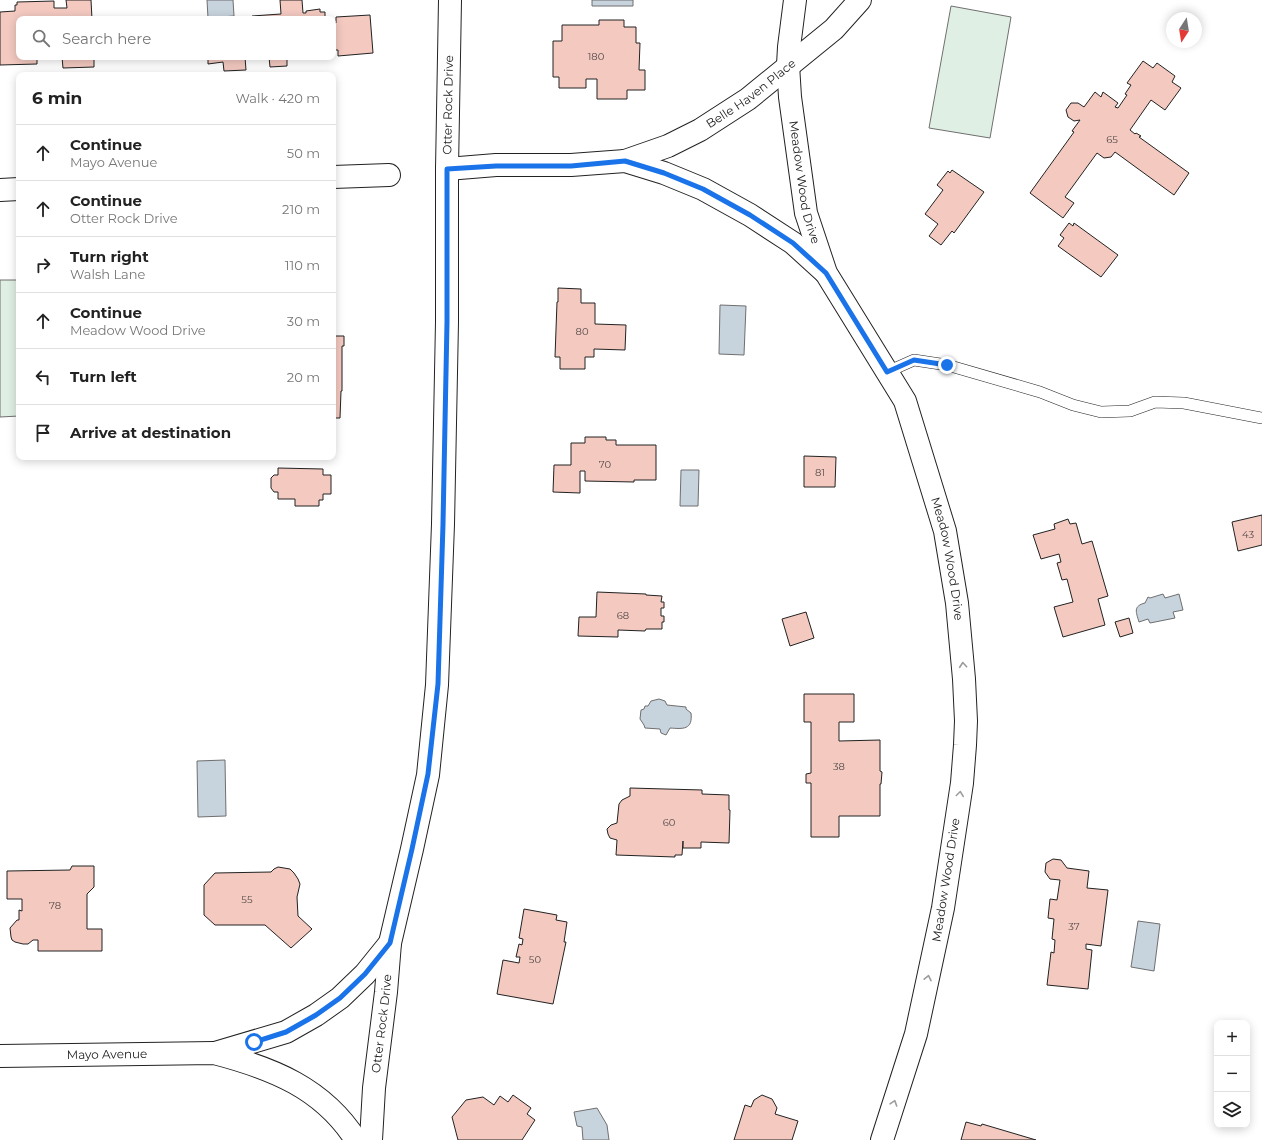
<!DOCTYPE html>
<meta charset="utf-8">
<style>
body{margin:0;font-family:Montserrat,sans-serif;background:#f6f6f6;color:#222}
.controls{position:absolute;right:12px;bottom:12px;display:grid;overflow:hidden;border-radius:8px;box-shadow:0 2px 10px #0003}
.controls button{width:36px;height:36px;display:grid;place-items:center;padding:0;border:0;border-bottom:1px solid #e0e0e0;background:#fff;color:#222;font:20px sans-serif}
.compass{position:absolute;left:1166px;top:12px;width:36px;height:36px;border-radius:50%;background:#fff;box-shadow:0 2px 10px #0003;rotate:192deg}
.stop{position:absolute;width:12px;height:12px;margin:-9px;border:3px solid #1a73e8;border-radius:50%;background:#fff}
.stop.end{background:#1a73e8;border-color:#fff;box-shadow:0 1px 4px #0008}
.list{margin:0;padding:0;list-style:none}
h2{display:flex;justify-content:space-between;align-items:center;height:52px;margin:0;padding:0 16px;font-size:17px}
h2 small{font-size:13px;font-weight:400;color:#767676}
.list li{display:grid;grid-template-columns:26px 1fr auto;gap:12px;align-items:center;box-sizing:border-box;height:56px;padding:0 16px;border-top:1px solid #e0e0e0}
.list b{display:block;font-size:15px;white-space:nowrap}
.list p{margin:0;font-size:13px;white-space:nowrap;color:#767676}
.list em{font-size:13px;font-style:normal;color:#767676}
.icon{flex:none;width:22px;height:22px;fill:none;stroke:currentColor;stroke-width:2;stroke-linecap:round;stroke-linejoin:round}
.map{position:relative;flex:none;width:1262px;height:1140px;overflow:hidden}
.search{position:absolute;background:#fff;box-shadow:0 2px 10px #0003;left:16px;top:16px;width:320px;height:44px;display:flex;align-items:center;gap:10px;box-sizing:border-box;padding:0 14px;border-radius:8px;color:#767676;font-size:15px}
.panel{position:absolute;background:#fff;box-shadow:0 2px 10px #0003;left:16px;top:72px;width:320px;height:388px;border-radius:8px}
.map>svg:first-child{display:block}
</style>
<div class="map">
<svg width="1262" height="1140" viewBox="0 0 1262 1140">
<rect width="100%" height="100%" fill="#fff"/>
<path fill="#e0efe3" stroke="#6f6f6f" d="M951,6L1011,17L990,138L929,128Z
M0,280H19V416L0,417Z"/>
<path fill="#c7d3dd" stroke="#6f6f6f" d="M207,0H233L234,16L208,18Z
M592,0H633V6H592Z
M720,305L746,306L744,355L719,354Z
M681,470H699L698,506H680Z
M1163,594L1165,598L1179,594L1183,610L1173,612L1175,618L1150,623L1148,619L1139,622C1136,612 1133,606 1145,603L1148,597L1150,598Z
M659,699L665,701L667,705L686,707V709L691,713C693,730 683,729 670,728L666,735L661,733L660,729L645,728L644,725L640,719L641,710L644,709L645,706H648L651,701Z
M225,760L226,816L198,817L197,761Z
M1138,921L1160,924L1154,971L1131,967Z
M597,1108L607,1125L609,1140H583L582,1127L577,1126L574,1112Z"/>
<path fill="#f3c9c0" stroke="#222" d="M66,0H91L92,19H19V57H37V64L0,65V12L15,11V5H17V2L54,1V8H67Z
M280,0H302L303,13H306V11L320,9V12H325V19H252V16L281,14Z
M370,15L373,53L338,56V50H333V23H336V17Z
M599,20H624V27H636V43H640L639,70H645V90H627V99H597V79H586V88H559V77H553V41H562V25H599Z
M39,57H94V67L63,68L62,57L39,58Z
M208,57H245L246,70L224,71L223,62L208,64Z
M254,57H287V66L270,67L269,57L254,58Z
M1143,61L1153,68L1157,63L1175,76L1172,82L1181,88L1165,110L1151,100L1130,130L1135,134L1136,133L1141,136L1139,137L1189,173L1174,195L1115,152L1111,157L1104,158L1097,153L1065,197L1074,203L1063,218L1030,193L1074,132L1072,131L1080,120L1074,121L1068,117L1066,110L1071,103H1078L1084,107L1095,92L1101,97L1103,92L1118,103L1115,107L1118,108L1127,95L1125,94L1131,85L1127,83Z
M952,170L984,192L954,233L952,231L941,245L929,236L938,224L925,214L943,190L937,185L948,171L950,173Z
M1069,223L1073,226L1074,223L1118,255L1101,277L1058,246L1064,238L1060,235Z
M558,288L581,289V303H595V324L626,325L625,350L594,349V357H585V369H560V357H555L557,302H558Z
M333,336H344V346H342V391H341L340,418H333Z
M585,437H606V440H616V445H656V480H634V482L585,481V471H580V493L553,492L554,465H571V443H585Z
M804,456L836,457L835,487H804Z
M278,468L323,469V475H331V494H323V500H319V506H295V499H278V492H274L271,488V478L274,475H278Z
M1262,515V545L1238,551L1232,522Z
M1068,519L1070,524L1076,523L1082,544L1092,541L1108,596L1098,599L1105,625L1063,637L1054,607L1073,602L1067,579L1062,580L1057,563L1061,562L1059,554L1041,559L1033,535L1055,529L1054,524Z
M597,592L646,594V595L662,596L661,602H664V608H661V616H664V622H662V629H646L645,631L618,630V637L578,636L579,617H596Z
M806,612L814,638L790,646L782,619Z
M1129,618L1133,633L1120,637L1115,622Z
M804,694H854V722H839V741L880,740V771L882,772L881,784H880V816H839V837H811V783H806V774L811,773V722H804Z
M630,788L702,790V794L729,795V810H730L729,843L701,842V848H683V841L682,855H675V857L616,855L617,840L610,838L608,834L607,829L611,825L617,823L619,804L622,800L630,796Z
M1053,859L1061,860L1067,868L1089,871L1087,888L1108,890L1101,946L1086,944V949L1092,950L1088,989L1047,985L1051,952L1054,953L1055,940L1052,939L1054,919L1048,918L1050,899L1057,900L1060,880L1050,879L1045,872L1046,863Z
M72,866H94V887L87,894V929H102V951H38V940H33L28,944H23L15,942L12,940L11,937L10,928L17,920H19V910L22,911V899H7V871L70,870Z
M278,867L290,869L294,873L298,879L300,884L297,897L298,916L312,929L291,948L265,925H215L204,915V885L215,873L271,872L274,869Z
M524,909L557,915L556,920L567,922L564,942H566L553,1004L497,994L503,960L519,963L520,957H516L519,944L522,945L523,939L519,938Z
M513,1095L531,1108L527,1114L535,1120L522,1140H458L452,1117L466,1100L483,1097L494,1105L500,1096L508,1102Z
M762,1095L772,1099L777,1108L775,1114L798,1121L792,1140H734L745,1105L751,1107L754,1100Z
M966,1122L981,1126L982,1124L1036,1140H961Z"/>
<g fill="none" stroke-linecap="round" stroke-linejoin="round">
<g stroke="#222" stroke-width="12">
<path id="service" d="M887,372L914,360L947,365L1040,392L1073,405L1101,412L1130,411L1155,402L1184,403L1262,418"/>
</g>
<g stroke="#222" stroke-width="24">
<g id="minor">
<path id="s1" d="M795,0L789,47L788,65L790,97L806,213L826,273L905,401L945,531L957,603L964,679L966,721L965,745L962,783L943,908L916,1034L882,1140"/>
<path id="s2" d="M625,161L668,146L700,130L748,99L834,29L860,0"/>
<path d="M447,169L496,165H571L625,161L664,173L703,189L750,215L793,243L825,272"/>
<path d="M333,177L389,175"/>
<path d="M0,190L19,189"/>
<path d="M215,1053L286,1032L316,1015L340,998L365,974L390,943"/>
<path id="s3" d="M0,1056L214,1053C272,1068 323,1088 356,1140"/>
<path id="s4" d="M371,1140L374,1088L386,992L390,943L412,849L428,775L437,685L443,524L447,322V169L450,0"/>
</g>
</g>
<use href="#service" stroke="#fff" stroke-width="11"/>
<use href="#minor" stroke="#fff" stroke-width="22"/>
</g>
<defs><path id="oneway-chevron" d="M-2-3.5L2.5 0L-2 3.5" fill="none" stroke-width="1.6" stroke-linecap="round" stroke-linejoin="round"/></defs>
<g stroke="#9c9c9c">
<use href="#oneway-chevron" transform="translate(963 665) rotate(-95)"/>
<use href="#oneway-chevron" transform="translate(960 794) rotate(-82)"/>
<use href="#oneway-chevron" transform="translate(928 978) rotate(-78)"/>
<use href="#oneway-chevron" transform="translate(894 1103) rotate(-72)"/>
</g>
<g fill="none" stroke-linecap="round" stroke-linejoin="round">
<path stroke="#1a73e8" stroke-width="5" d="M254,1042L286,1032L316,1015L340,998L365,974L390,943L412,849L428,774L438,684L443,524L447,322V169L496,166H571L625,161L664,173L703,189L750,215L793,243L826,273L887,372L914,360L947,365"/>
</g>
<g text-anchor="middle" stroke-width="3" stroke-linejoin="round" paint-order="stroke">
<g font-size="10" fill="#564c4a">
<text x="596" y="60">180</text>
<text x="1112" y="143">65</text>
<text x="582" y="335">80</text>
<text x="605" y="468">70</text>
<text x="820" y="476">81</text>
<text x="1248" y="538">43</text>
<text x="623" y="619">68</text>
<text x="839" y="770">38</text>
<text x="669" y="826">60</text>
<text x="247" y="903">55</text>
<text x="55" y="909">78</text>
<text x="1074" y="930">37</text>
<text x="535" y="963">50</text>
</g>
<g font-size="12" fill="#222" stroke="#fff">
<text dy="4" stroke="none"><textPath href="#s2" startOffset="144">Belle Haven Place</textPath></text>
<text dy="4" stroke="none"><textPath href="#s4" startOffset="1041">Otter Rock Drive</textPath></text>
<text dy="4" stroke="none"><textPath href="#s1" startOffset="184">Meadow Wood Drive</textPath></text>
<text dy="4" stroke="none"><textPath href="#s1" startOffset="592">Meadow Wood Drive</textPath></text>
<text transform="translate(946 880) rotate(-81)" y="4">Meadow Wood Drive</text>
<text dy="4" stroke="none"><textPath href="#s4" startOffset="117">Otter Rock Drive</textPath></text>
<text dy="4" stroke="none"><textPath href="#s3" startOffset="107">Mayo Avenue</textPath></text>
</g>
</g>
</svg>
<div class="controls">
<button>+</button>
<button>−</button>
<button><svg class="icon" aria-label="layers" viewBox="0 0 24 24"><path d="M12 4l9 5-9 5-9-5zM3 14l9 5 9-5"/></svg></button>
</div>
<svg class="compass" viewBox="-18 -18 36 36"><path d="M0-13l5 13h-10z" fill="#e53935"/><path d="M0 13l5-13h-10z" fill="#767676"/></svg>
<div class="stop" style="left:254px;top:1042px"></div>
<div class="stop end" style="left:947px;top:365px"></div>
<div class="search"><svg class="icon" aria-label="search" viewBox="0 0 24 24"><circle cx="10" cy="10" r="6"/><path d="M15 15l6 6"/></svg>Search here</div>
<section class="panel">
<h2>6 min<small>Walk · 420 m</small></h2>
<ul class="list">
<li><svg class="icon" aria-label="ahead" viewBox="0 0 24 24"><path d="M12 20V5M6 11l6-6 6 6"/></svg><div><b>Continue</b><p>Mayo Avenue</p></div><em>50 m</em></li>
<li><svg class="icon" aria-label="ahead" viewBox="0 0 24 24"><path d="M12 20V5M6 11l6-6 6 6"/></svg><div><b>Continue</b><p>Otter Rock Drive</p></div><em>210 m</em></li>
<li><svg class="icon" aria-label="right" viewBox="0 0 24 24"><path d="M7 20v-9h11M14 6l5 5-5 5"/></svg><div><b>Turn right</b><p>Walsh Lane</p></div><em>110 m</em></li>
<li><svg class="icon" aria-label="ahead" viewBox="0 0 24 24"><path d="M12 20V5M6 11l6-6 6 6"/></svg><div><b>Continue</b><p>Meadow Wood Drive</p></div><em>30 m</em></li>
<li><svg class="icon" aria-label="left" viewBox="0 0 24 24"><path d="M17 20v-9H6M10 6l-5 5 5 5"/></svg><div><b>Turn left</b></div><em>20 m</em></li>
<li><svg class="icon" aria-label="arrive" viewBox="0 0 24 24"><path d="M6 21V4h12l-3 4 3 4H6"/></svg><div><b>Arrive at destination</b></div></li>
</ul>
</section>
</div>
